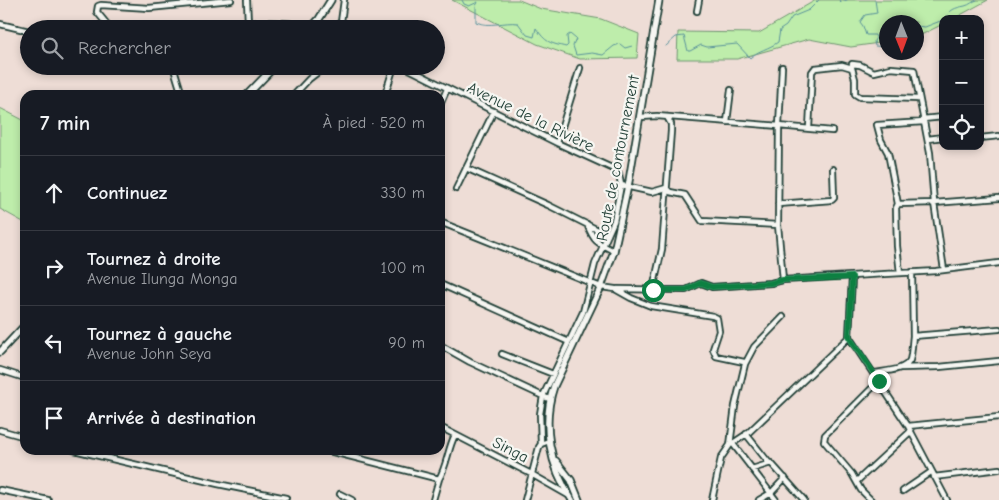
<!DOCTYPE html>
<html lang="fr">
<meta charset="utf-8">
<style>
body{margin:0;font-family:"Comic Neue",sans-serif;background:#242831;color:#f1f3f6}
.controls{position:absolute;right:15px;top:15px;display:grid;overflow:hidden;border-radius:10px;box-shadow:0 2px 8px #0003}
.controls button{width:45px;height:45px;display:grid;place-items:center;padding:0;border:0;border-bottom:1px solid #363941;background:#171b24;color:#f1f3f6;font:25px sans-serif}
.compass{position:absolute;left:879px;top:15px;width:45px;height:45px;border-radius:50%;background:#171b24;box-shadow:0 2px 8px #0003;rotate:179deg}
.stop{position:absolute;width:15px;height:15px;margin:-11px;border:4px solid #0b8043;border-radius:50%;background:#fff}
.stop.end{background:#0b8043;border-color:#fff;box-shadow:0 1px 5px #0008}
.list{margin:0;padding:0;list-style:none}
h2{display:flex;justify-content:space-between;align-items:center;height:65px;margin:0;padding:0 20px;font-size:21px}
h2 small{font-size:16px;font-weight:400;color:#9ea1a6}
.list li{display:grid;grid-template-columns:32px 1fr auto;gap:15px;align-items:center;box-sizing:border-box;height:75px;padding:0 20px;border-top:1px solid #363941}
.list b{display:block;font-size:19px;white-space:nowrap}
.list p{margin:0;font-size:16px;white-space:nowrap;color:#9ea1a6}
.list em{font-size:16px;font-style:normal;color:#9ea1a6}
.icon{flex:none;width:28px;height:28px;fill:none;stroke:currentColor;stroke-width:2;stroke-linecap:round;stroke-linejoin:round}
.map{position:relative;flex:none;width:999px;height:500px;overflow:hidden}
.search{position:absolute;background:#171b24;box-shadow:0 2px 8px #0003;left:20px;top:20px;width:425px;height:55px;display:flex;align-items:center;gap:12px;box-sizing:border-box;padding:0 18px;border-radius:28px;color:#9ea1a6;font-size:19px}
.panel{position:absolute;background:#171b24;box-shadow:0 2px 8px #0003;left:20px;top:90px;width:425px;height:365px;border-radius:15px}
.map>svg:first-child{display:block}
</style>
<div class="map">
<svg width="999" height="500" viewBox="0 0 999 500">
<rect width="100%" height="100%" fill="#eeddd6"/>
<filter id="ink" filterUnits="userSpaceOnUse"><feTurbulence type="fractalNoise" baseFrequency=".02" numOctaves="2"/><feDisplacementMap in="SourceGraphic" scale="10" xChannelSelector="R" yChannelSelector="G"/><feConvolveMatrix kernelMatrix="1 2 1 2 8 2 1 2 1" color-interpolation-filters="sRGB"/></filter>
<g filter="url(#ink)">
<path fill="#beedab" stroke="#6e9570" d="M452,0H519L541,9L601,19L639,34L637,58L580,59L537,44Z
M816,0H988L953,19H943V24L917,37L916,22H886V42L851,47L809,39L737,59H677L678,32L759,33Z
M0,108L25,121V223L0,209Z"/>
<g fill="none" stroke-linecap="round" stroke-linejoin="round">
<path stroke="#59929b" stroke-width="1" d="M462,0L464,4L469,6L478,2L476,6V22C490,28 504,21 518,23L527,35L534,37L536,28C546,43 550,43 566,47L568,45L567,36L570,34L576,39L573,46L576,55L592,53L603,55L614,46L620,44L625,48L632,46
M839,0L841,2L847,0
M875,0L877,13L865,15L860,22L863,26L866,35H875L876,38L874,41L875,46L886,47
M945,19C950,9 955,8 965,6C970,5 973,1 977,0
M916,26L925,27L943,20
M666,46L676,37L684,36L688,51H690L701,45L707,47L737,44L750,58C758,50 769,49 778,42L780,30L786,26L792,17L809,10L819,0"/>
<g stroke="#1f3d34" stroke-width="8">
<path id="minor" d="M247,0L248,23
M697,11L699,0
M0,24L29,31
M111,29L97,12L98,6L101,5L149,8L231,0
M135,29C153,28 171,29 189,28C216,26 288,16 309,29
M340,29L344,0
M852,64L860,65L874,72L891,68L914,70L930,153L934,203L944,270
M403,66L557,143L616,170L619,174L621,185L652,192L666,188L670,192L685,195L702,221L778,225L783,280
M782,67L779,126L832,131
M175,72L182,95
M294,95L309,79L326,66
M385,95L394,66
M440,105L447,89
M641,117L657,116L779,126L778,225
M923,119L943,117
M727,122L731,90
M809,128L812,72L815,68L842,65L852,68L855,79V94L860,97L919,99
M980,138L999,136
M928,139L943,137
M557,143L580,68
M466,168L548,205L608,235
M456,189L494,111
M778,204L832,200L834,198L833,169
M898,204L888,153L881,140L877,125L924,122
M440,222L601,287L615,289L631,298L651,306L713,316L717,318L719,331L713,349L716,356L744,362L745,364L735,406L730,445L721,458L712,500
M587,224C594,242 597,243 614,251
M912,272L913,336
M900,273L897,246L896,208L898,204L934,203L999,198
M440,284L569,342
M617,289L686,290L701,283L712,287L771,283L783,280L936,271L999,263
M653,289L662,249L671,131V124L667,117
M849,337L908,426L947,500
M849,337L852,277
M440,345L470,362L549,399
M502,354L553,374
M745,364L754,347L783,317
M901,368L939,367L999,361
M0,370L25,378
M874,373C884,371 905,371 910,360C912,353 912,343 913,336L999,329
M908,426L999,417
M440,427L533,475L568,495
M0,430L25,437
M746,434L769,463
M541,444L540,414L543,396L583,312L595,264L614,221L621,185
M733,444L776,500
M730,445L748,433L849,337
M74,450L218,484L286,498
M325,450L439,479C447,466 448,448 455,435
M752,469L771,463L804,500
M934,477L999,469
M857,481L911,431
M0,490L48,500
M903,491L931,472
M340,494L352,500
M433,500L439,479
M525,500L539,447L541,444L549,441
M759,500L771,493L785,478
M871,500L861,490L852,474L824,441L825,435L879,381"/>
</g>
<g stroke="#1f3d34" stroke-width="9">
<path id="tertiary" d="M310,29L319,19L331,0
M247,95L275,66
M0,352L25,325
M556,461L571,480L579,500
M572,500C550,467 541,424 554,386L601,287L614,251L629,181L659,0"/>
</g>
<use href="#minor" stroke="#f6f6f2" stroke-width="4.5"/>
<use href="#tertiary" stroke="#f6f6f2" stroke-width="5.5"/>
</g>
</g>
<g fill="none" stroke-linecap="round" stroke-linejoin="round" filter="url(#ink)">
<path stroke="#0b8043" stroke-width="6" d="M653,290H686L701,283L712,287L771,283L783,280L852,277L849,337L879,381"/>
</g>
<g text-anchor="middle" stroke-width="4.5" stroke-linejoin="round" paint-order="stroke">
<g font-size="16" fill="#1f3d34" stroke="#f6f6f2">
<text transform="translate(531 116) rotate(26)" y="6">Avenue de la Rivière</text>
<text transform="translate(617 158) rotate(-79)" y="6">Route de contournement</text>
<text transform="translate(511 449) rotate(27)" y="6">Singa</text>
</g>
</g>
</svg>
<div class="controls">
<button>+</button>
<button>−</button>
<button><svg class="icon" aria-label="locate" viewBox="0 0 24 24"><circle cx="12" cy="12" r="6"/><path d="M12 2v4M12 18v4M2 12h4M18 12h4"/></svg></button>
</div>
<svg class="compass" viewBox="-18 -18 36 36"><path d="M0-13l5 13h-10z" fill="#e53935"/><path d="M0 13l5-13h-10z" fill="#9ea1a6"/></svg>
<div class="stop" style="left:653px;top:290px"></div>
<div class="stop end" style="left:879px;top:381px"></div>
<div class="search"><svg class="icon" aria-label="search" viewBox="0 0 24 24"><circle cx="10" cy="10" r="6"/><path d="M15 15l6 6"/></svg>Rechercher</div>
<section class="panel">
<h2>7 min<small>À pied · 520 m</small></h2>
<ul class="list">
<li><svg class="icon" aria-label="ahead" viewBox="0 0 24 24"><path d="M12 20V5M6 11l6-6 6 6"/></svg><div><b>Continuez</b></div><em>330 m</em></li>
<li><svg class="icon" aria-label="right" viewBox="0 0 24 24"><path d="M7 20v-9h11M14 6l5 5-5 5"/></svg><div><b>Tournez à droite</b><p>Avenue Ilunga Monga</p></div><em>100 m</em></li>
<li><svg class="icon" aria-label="left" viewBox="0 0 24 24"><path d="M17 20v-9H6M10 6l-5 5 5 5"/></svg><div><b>Tournez à gauche</b><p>Avenue John Seya</p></div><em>90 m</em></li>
<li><svg class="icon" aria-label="arrive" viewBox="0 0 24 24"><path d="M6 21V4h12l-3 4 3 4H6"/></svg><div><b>Arrivée à destination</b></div></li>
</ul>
</section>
</div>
